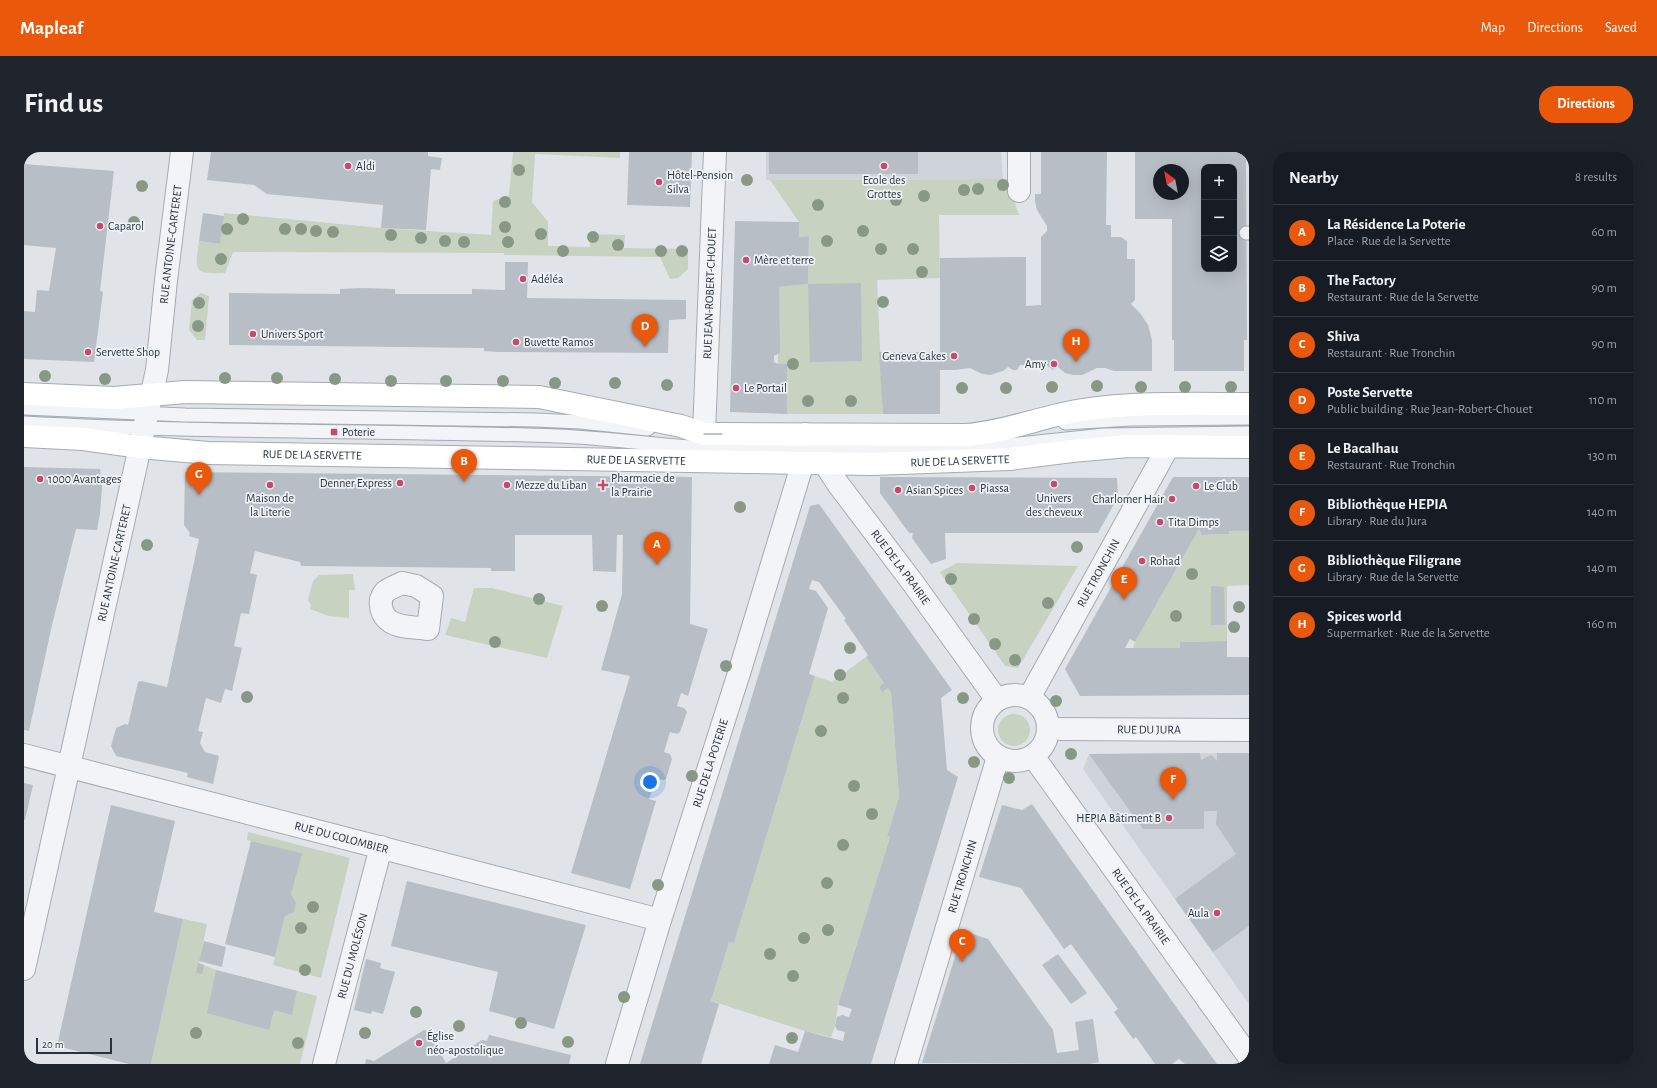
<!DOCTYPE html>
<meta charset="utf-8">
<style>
body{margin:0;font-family:"Alegreya Sans",sans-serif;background:#20242c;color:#f1f3f6}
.controls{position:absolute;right:12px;top:12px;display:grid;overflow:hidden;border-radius:8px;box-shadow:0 4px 16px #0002}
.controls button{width:36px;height:36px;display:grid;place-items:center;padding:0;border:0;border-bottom:1px solid #363941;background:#171b24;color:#f1f3f6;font:20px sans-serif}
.compass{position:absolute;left:1129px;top:12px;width:36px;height:36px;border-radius:50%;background:#171b24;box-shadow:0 4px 16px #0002;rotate:328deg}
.scale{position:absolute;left:12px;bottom:10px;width:76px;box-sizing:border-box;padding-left:4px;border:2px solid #29333f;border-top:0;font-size:11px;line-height:14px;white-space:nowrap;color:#29333f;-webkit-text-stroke:3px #eff3f6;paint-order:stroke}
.you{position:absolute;left:626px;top:630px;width:14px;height:14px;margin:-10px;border:3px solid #fff;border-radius:50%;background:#1a73e8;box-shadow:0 0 0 6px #1a73e833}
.badge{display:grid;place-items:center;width:26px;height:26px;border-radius:50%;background:#ea580c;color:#fff;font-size:13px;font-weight:700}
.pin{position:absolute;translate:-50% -33px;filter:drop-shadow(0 1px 2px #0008)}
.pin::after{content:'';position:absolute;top:21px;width:14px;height:12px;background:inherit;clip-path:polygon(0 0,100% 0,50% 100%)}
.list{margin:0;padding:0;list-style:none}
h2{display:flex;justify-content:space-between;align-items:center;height:52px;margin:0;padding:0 16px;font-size:17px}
h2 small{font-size:13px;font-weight:400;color:#9ea1a6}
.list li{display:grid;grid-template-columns:26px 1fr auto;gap:12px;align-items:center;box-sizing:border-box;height:56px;padding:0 16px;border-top:1px solid #363941}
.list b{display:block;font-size:15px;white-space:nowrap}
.list p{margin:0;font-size:13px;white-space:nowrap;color:#9ea1a6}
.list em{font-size:13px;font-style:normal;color:#9ea1a6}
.icon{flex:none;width:22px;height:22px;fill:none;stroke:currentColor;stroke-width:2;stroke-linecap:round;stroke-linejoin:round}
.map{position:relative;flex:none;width:1225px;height:912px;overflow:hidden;border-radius:16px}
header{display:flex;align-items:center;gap:24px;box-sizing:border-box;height:56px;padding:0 20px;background:#ea580c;color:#fff}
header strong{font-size:19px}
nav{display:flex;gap:22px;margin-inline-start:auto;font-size:14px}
.intro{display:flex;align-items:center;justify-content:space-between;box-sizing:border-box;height:96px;padding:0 24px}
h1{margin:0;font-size:28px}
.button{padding:10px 18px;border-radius:16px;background:#ea580c;color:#fff;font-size:14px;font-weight:700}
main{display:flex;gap:24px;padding:0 24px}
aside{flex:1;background:#171b24;border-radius:16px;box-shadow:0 4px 16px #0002}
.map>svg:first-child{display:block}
</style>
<header>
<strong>Mapleaf</strong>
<nav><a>Map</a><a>Directions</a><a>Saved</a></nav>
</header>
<div class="intro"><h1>Find us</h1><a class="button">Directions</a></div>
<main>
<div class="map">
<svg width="1225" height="912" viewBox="0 0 1225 912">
<rect width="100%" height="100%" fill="#e0e4e8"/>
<path fill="#ced3da" d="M742,0H977L979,27L742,28Z
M1225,601V852L1059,617L1065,602Z"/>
<path fill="#c7d2c1" d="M489,0H596V6L511,2L508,50L524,70V94L566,95V82L601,83L600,96L664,97V117L654,126L646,127L636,105L480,103V101L209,100L201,121C169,122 171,119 175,89L196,92L200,61L357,76L467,83L469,49L485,43Z
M979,27L989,28L986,37L995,63H915L916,126L853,128L859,262H763V213L754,212L755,135L784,132L785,84L775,85V70L746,28Z
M177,141L185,144L181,188H173L165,178L168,148Z
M1175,377L1177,383L1204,382L1205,379H1225V433L1203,434V489L1156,490V496H1109L1111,490Z
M933,411L1054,414L994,516L981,514L916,420Z
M329,422L331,438H325V466L305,464L286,457L287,453L284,448L289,429L295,423Z
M450,436H468L539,454L523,506L421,483L427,466L441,470Z
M842,505L860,531L855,535L858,539L864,536L867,540L875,645L863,684L866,685L814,853L811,874L807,885L781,879L687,849L705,790L710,791L791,524L808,530Z
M974 578a16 16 0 1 1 32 0a16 16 0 1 1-32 0Z
M224,680L326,706L297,826L249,813L277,701L223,688Z
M159,767L183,772L175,811L192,818L293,844L276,912H127Z"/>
<path fill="#b7bec5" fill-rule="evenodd" d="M187,0H404V4L418,6L416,18L407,17L402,78L357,76L359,53L243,42L230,33L183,28Z
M605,0H668L666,55L603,53Z
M745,0H894V22H745Z
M1017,0H1083L1082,73H1087V85H1097L1103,89V107H1111V148L1107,152L1116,161L1124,173L1128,188V219H1090L1081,216H1073L1058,223H1049L1041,221L1034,215L1029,218L1022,213H996L993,218H989L984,215L979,219L966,223L958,222L946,216L931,218H916V262H859L855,200H916V106L1002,105V154L1017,153V85L1023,79V74L1013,58L1011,49V42H1017Z
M1111,0H1222L1223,188H1220V219H1150V188H1148V67H1111ZM1180,15H1210V117H1180ZM1135,18H1159V42H1135Z
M0,12L90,19L76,139L79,140L70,210L0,207V159L11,160L13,138L25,139L32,96L0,93Z
M179,61L200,64L196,92L175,89Z
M711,69L775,70V85L785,84L784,132L755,135L756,201L750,204V210L754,212H763V262L706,260Z
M481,110H504L503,146L662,148V167L645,168L644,201L475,200L460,199V196L205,193V141L316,142V137L339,136L371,137V142H448V137L481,138Z
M837,131L838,209L786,210L784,132Z
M0,315L76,317L78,335L76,361L73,378L52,377L28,473L5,579L0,578Z
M161,320L668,325L666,472L684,477L664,544L657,541L653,554L660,556L663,560L656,580L653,582L646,580L640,600L646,602L648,607L642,627L639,628L632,627L625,647L632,649L606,737L547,721L606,524L577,518L598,442L599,383H593L592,420L569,419L568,383H491V419H467V416L277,414L276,410L231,399L226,421L233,423L225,462L217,461L210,494L218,496L208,539L201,537L197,551L182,546L174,579L179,580L176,591L181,600L195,604L189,632L163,625L164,621L92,604L87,594L92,576L101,572L104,573L114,530L117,529L143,535L175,387L165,384L166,381L160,373Z
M856,325L1093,326L1094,345L1074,381H921L922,407L907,412L888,386L889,381H885L856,341Z
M1149,325H1225V379H1205V382L1177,383L1175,377L1111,490L1106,487L1101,496H1156V490L1203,489V505H1225V543L1056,544L1041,517Z
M795,352L928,538L917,546L923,618L934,625L847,912H745L751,893L774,900L781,879L819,889L821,880L813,878L811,874L813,865L818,863L825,865L828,857L814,853L866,685L863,684L875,645L867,540L864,536L858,540L855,535L860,531L842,505L844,503L820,468L822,467L795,430L788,428L785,437L792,439L804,456L785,522L791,524L710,791L705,790L687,849L695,852L677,912H616L786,354Z
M1187,434L1200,435L1201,473H1187Z
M1176,601L1177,608L1187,603L1193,609V601H1225V774L1189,800L1151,747L1212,702L1192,672L1193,659H1180V677H1119L1065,602Z
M0,631L9,633L1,668H0Z
M1008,652L1043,702L1193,912H1161L1155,907L1148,912H1131L1112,885L1109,887L1090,860L1094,857L1047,792L1040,797L997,736L955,725L978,653L998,658Z
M87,653L151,669L130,760L159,767L127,912H105L33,894Z
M227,689L278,701L267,742L272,751L270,760L261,764L251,805L201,792Z
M383,729L562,773L530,877L465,859L474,820L367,794Z
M939,779L964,787L1029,878L1033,901L1055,898L1051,870L1069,867L1075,910L1065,912L898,911Z
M180,789L202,795L198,815L175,809Z
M1034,802L1063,841L1047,852L1018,813Z
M342,807L357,811L356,816L371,820L359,862L348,859L347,862L330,858Z
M174,811L180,813L178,822L172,821Z
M192,818L273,839L268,863L250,858L245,878L183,861Z
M400,878L404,879L422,911L458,888L463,889L465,883L547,903L545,912H341L342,907L350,909Z"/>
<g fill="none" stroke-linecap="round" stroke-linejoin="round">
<g stroke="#a5abb2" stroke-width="15">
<path id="service" d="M1222,81H1225
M0,256L161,263L512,268L556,270L624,277
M0,271C178,281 355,278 533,284C588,286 643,295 698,297L939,298L1080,283L1225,281
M1041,271L1107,267L1225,266"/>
</g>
<g stroke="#a5abb2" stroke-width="24">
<g id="minor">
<path d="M995,0V39"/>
<path id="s1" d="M680,282L691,0"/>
<path id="s2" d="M781,282L814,332L889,431L973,548"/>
<path d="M378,431L392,434L408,444L404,477C392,475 377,476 367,470C357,464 353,449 361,440C366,436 372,434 378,431Z"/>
<circle cx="991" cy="576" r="33"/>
<path id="s3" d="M1005,546L1144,295"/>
<path id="s4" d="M1024,577L1225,578"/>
<path id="s5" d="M0,603L636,768"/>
<path id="s6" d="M1009,604L1225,905"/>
<path id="s7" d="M0,817L133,218L142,128L158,0"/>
<path id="s8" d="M300,912L357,695"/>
<path id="s9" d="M593,912L636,768L716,518L779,310"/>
<path id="s10" d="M882,912L974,605"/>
</g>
</g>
<g stroke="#a5abb2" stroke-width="24">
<g id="secondary">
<path d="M0,242L90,246L161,240L515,245L657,274L680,282H698L942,283C982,280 1019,264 1058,258C1113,250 1169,252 1225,252"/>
<path id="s11" d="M0,284L59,287L116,295L184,301L848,312L986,307L1048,299L1104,294L1225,295"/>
</g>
</g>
<use href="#service" stroke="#f2f4f7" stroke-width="13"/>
<use href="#minor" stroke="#f2f4f7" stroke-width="22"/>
<use href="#secondary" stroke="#fff" stroke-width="22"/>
<path stroke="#798591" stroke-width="1" d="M680,282H698"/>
</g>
<g fill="#899886">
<circle cx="495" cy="18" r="6"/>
<circle cx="723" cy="28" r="6"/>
<circle cx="979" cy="33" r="6"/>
<circle cx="118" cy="34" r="6"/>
<circle cx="954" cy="37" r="6"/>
<circle cx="940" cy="38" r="6"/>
<circle cx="900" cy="44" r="6"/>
<circle cx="872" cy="48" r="6"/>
<circle cx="481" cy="50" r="6"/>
<circle cx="794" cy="53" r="6"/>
<circle cx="219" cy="67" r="6"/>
<circle cx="110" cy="70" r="6"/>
<circle cx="481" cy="75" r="6"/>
<circle cx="203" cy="77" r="6"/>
<circle cx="261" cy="77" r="6"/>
<circle cx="277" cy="77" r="6"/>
<circle cx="292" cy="79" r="6"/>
<circle cx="839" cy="79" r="6"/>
<circle cx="309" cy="80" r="6"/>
<circle cx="517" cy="82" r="6"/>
<circle cx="367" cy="83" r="6"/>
<circle cx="569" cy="85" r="6"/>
<circle cx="397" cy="86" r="6"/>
<circle cx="421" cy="89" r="6"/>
<circle cx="803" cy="89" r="6"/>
<circle cx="440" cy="90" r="6"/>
<circle cx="484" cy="90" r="6"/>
<circle cx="594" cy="93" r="6"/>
<circle cx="857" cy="97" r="6"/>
<circle cx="889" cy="97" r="6"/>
<circle cx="539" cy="99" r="6"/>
<circle cx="637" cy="99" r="6"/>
<circle cx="658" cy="99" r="6"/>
<circle cx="197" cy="107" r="6"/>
<circle cx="898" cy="120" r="6"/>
<circle cx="859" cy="150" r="6"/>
<circle cx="175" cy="151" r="6"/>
<circle cx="174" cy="174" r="6"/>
<circle cx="769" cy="212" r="6"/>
<circle cx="21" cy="224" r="6"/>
<circle cx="201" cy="226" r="6"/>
<circle cx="253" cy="226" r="6"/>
<circle cx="81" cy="227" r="6"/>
<circle cx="311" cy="227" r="6"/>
<circle cx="367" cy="229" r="6"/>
<circle cx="422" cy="229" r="6"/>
<circle cx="479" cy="229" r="6"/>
<circle cx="531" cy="231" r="6"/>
<circle cx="591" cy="231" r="6"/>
<circle cx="643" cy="233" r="6"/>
<circle cx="1073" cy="234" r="6"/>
<circle cx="1028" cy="235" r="6"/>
<circle cx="1117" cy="235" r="6"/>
<circle cx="1161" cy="235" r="6"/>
<circle cx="1207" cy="235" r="6"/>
<circle cx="938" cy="236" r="6"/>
<circle cx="982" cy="236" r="6"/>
<circle cx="784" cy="249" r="6"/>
<circle cx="827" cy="249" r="6"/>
<circle cx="716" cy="355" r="6"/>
<circle cx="123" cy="393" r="6"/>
<circle cx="1053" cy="395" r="6"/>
<circle cx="1168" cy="422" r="6"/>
<circle cx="927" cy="427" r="6"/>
<circle cx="515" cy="447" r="6"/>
<circle cx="1024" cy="451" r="6"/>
<circle cx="578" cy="454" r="6"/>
<circle cx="1215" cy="455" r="6"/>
<circle cx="1152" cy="464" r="6"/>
<circle cx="950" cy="467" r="6"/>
<circle cx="1210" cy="475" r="6"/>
<circle cx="471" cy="490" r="6"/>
<circle cx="971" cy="492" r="6"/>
<circle cx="826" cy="496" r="6"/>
<circle cx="991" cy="508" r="6"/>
<circle cx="702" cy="514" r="6"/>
<circle cx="816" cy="523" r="6"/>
<circle cx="223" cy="545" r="6"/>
<circle cx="819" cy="546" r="6"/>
<circle cx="939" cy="546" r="6"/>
<circle cx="1032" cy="549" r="6"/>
<circle cx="797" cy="579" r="6"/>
<circle cx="1047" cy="602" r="6"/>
<circle cx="950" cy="610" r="6"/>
<circle cx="668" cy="624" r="6"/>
<circle cx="985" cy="626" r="6"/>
<circle cx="830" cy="634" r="6"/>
<circle cx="848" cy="662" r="6"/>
<circle cx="819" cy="693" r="6"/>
<circle cx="803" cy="731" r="6"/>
<circle cx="634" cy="733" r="6"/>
<circle cx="289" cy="755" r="6"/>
<circle cx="277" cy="776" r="6"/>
<circle cx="804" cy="778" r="6"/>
<circle cx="780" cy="786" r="6"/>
<circle cx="746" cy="802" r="6"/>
<circle cx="281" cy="818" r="6"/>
<circle cx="769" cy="824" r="6"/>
<circle cx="600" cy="845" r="6"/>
<circle cx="392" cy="860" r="6"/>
<circle cx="497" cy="871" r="6"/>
<circle cx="435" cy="874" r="6"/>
<circle cx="172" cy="881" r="6"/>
<circle cx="341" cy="881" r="6"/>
<circle cx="768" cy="886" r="6"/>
<circle cx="544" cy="890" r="6"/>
<circle cx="274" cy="891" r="6"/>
</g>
<g fill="#ca4869" stroke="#eff3f6" stroke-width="1.5">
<circle cx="324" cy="14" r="4"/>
<circle cx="860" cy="14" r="4"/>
<circle cx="635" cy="30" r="4"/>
<circle cx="76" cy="74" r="4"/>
<circle cx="722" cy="108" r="4"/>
<circle cx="499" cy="127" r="4"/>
<circle cx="229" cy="182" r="4"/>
<circle cx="492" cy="190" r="4"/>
<circle cx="64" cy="200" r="4"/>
<circle cx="930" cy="204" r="4"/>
<circle cx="1030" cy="212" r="4"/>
<circle cx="712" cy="236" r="4"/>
<rect x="306" y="276" width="8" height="8" rx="2"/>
<circle cx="16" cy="327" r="4"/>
<circle cx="376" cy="331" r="4"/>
<circle cx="1030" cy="332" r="4"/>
<circle cx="246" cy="333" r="4"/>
<circle cx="483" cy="333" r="4"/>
<path d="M577 327h4v4h4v4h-4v4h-4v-4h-4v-4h4z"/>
<circle cx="1172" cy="334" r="4"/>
<circle cx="948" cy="336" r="4"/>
<circle cx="874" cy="338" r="4"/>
<circle cx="1148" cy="347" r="4"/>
<circle cx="1136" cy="370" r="4"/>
<circle cx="1118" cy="409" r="4"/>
<circle cx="1145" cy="666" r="4"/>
<circle cx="1193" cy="761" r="4"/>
<circle cx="395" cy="891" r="4"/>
</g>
<g text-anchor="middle" stroke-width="3.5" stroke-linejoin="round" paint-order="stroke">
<g font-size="12" fill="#29333f" stroke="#eff3f6" text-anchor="start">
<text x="332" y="18">Aldi</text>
<text x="643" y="27">Hôtel-Pension<tspan x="643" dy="14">Silva</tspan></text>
<text x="860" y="32" text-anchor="middle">Ecole des<tspan x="860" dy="14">Grottes</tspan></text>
<text x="84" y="78">Caparol</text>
<text x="730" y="112">Mère et terre</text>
<text x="507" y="131">Adéléa</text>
<text x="237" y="186">Univers Sport</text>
<text x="500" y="194">Buvette Ramos</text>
<text x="72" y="204">Servette Shop</text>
<text x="922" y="208" text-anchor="end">Geneva Cakes</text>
<text x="1022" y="216" text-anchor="end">Amy</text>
<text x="720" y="240">Le Portail</text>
<text x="318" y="284">Poterie</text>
<text x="587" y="330">Pharmacie de<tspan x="587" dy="14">la Prairie</tspan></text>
<text x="24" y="331">1000 Avantages</text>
<text x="368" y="335" text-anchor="end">Denner Express</text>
<text x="491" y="337">Mezze du Liban</text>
<text x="1180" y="338">Le Club</text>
<text x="956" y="340">Piassa</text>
<text x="882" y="342">Asian Spices</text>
<text x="246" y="350" text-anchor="middle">Maison de<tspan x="246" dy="14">la Literie</tspan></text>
<text x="1030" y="350" text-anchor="middle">Univers<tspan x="1030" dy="14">des cheveux</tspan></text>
<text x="1140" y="351" text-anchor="end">Charlomer Hair</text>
<text x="1144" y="374">Tita Dimps</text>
<text x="1126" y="413">Rohad</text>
<text x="1137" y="670" text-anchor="end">HEPIA Bâtiment B</text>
<text x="1185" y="765" text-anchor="end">Aula</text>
<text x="403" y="888">Église<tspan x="403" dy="14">néo-apostolique</tspan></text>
</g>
<g font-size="12" fill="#29333f" stroke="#eff3f6">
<text dy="4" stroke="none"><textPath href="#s7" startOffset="740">RUE ANTOINE-CARTERET</textPath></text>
<text dy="4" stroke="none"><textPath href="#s1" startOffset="141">RUE JEAN-ROBERT-CHOUET</textPath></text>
<text dy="4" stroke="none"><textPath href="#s11" startOffset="289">RUE DE LA SERVETTE</textPath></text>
<text dy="4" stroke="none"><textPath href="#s11" startOffset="613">RUE DE LA SERVETTE</textPath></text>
<text dy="4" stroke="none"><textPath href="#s11" startOffset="937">RUE DE LA SERVETTE</textPath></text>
<text dy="4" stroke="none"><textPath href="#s7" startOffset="416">RUE ANTOINE-CARTERET</textPath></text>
<text dy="4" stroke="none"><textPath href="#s2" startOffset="164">RUE DE LA PRAIRIE</textPath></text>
<text dy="4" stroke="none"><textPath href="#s3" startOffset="143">RUE TRONCHIN</textPath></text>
<text dy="4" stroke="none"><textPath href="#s4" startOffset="101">RUE DU JURA</textPath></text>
<text dy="4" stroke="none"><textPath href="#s9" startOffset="315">RUE DE LA POTERIE</textPath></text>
<text dy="4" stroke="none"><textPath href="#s5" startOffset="328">RUE DU COLOMBIER</textPath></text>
<text dy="4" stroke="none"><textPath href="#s10" startOffset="196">RUE TRONCHIN</textPath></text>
<text dy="4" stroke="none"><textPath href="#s6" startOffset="185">RUE DE LA PRAIRIE</textPath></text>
<text dy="4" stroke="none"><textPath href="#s8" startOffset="112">RUE DU MOLÉSON</textPath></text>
</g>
</g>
</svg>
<div class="controls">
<button>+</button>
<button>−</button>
<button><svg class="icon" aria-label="layers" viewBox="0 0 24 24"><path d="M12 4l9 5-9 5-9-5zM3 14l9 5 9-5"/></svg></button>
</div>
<svg class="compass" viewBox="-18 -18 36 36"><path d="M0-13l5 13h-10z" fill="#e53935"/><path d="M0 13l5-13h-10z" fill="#9ea1a6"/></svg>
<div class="scale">20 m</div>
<div class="you"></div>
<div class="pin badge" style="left:633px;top:413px">A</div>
<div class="pin badge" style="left:440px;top:330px">B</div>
<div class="pin badge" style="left:938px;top:810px">C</div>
<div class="pin badge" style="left:621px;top:195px">D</div>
<div class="pin badge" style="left:1100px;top:448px">E</div>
<div class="pin badge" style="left:1149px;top:648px">F</div>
<div class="pin badge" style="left:175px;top:343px">G</div>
<div class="pin badge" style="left:1052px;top:210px">H</div>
</div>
<aside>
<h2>Nearby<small>8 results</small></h2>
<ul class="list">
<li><span class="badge">A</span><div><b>La Résidence La Poterie</b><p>Place · Rue de la Servette</p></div><em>60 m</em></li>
<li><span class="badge">B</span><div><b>The Factory</b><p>Restaurant · Rue de la Servette</p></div><em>90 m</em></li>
<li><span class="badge">C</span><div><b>Shiva</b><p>Restaurant · Rue Tronchin</p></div><em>90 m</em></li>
<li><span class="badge">D</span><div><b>Poste Servette</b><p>Public building · Rue Jean-Robert-Chouet</p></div><em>110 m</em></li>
<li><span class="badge">E</span><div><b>Le Bacalhau</b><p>Restaurant · Rue Tronchin</p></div><em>130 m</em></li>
<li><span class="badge">F</span><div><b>Bibliothèque HEPIA</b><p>Library · Rue du Jura</p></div><em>140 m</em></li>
<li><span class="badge">G</span><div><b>Bibliothèque Filigrane</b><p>Library · Rue de la Servette</p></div><em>140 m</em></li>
<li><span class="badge">H</span><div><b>Spices world</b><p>Supermarket · Rue de la Servette</p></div><em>160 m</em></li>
</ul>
</aside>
</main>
